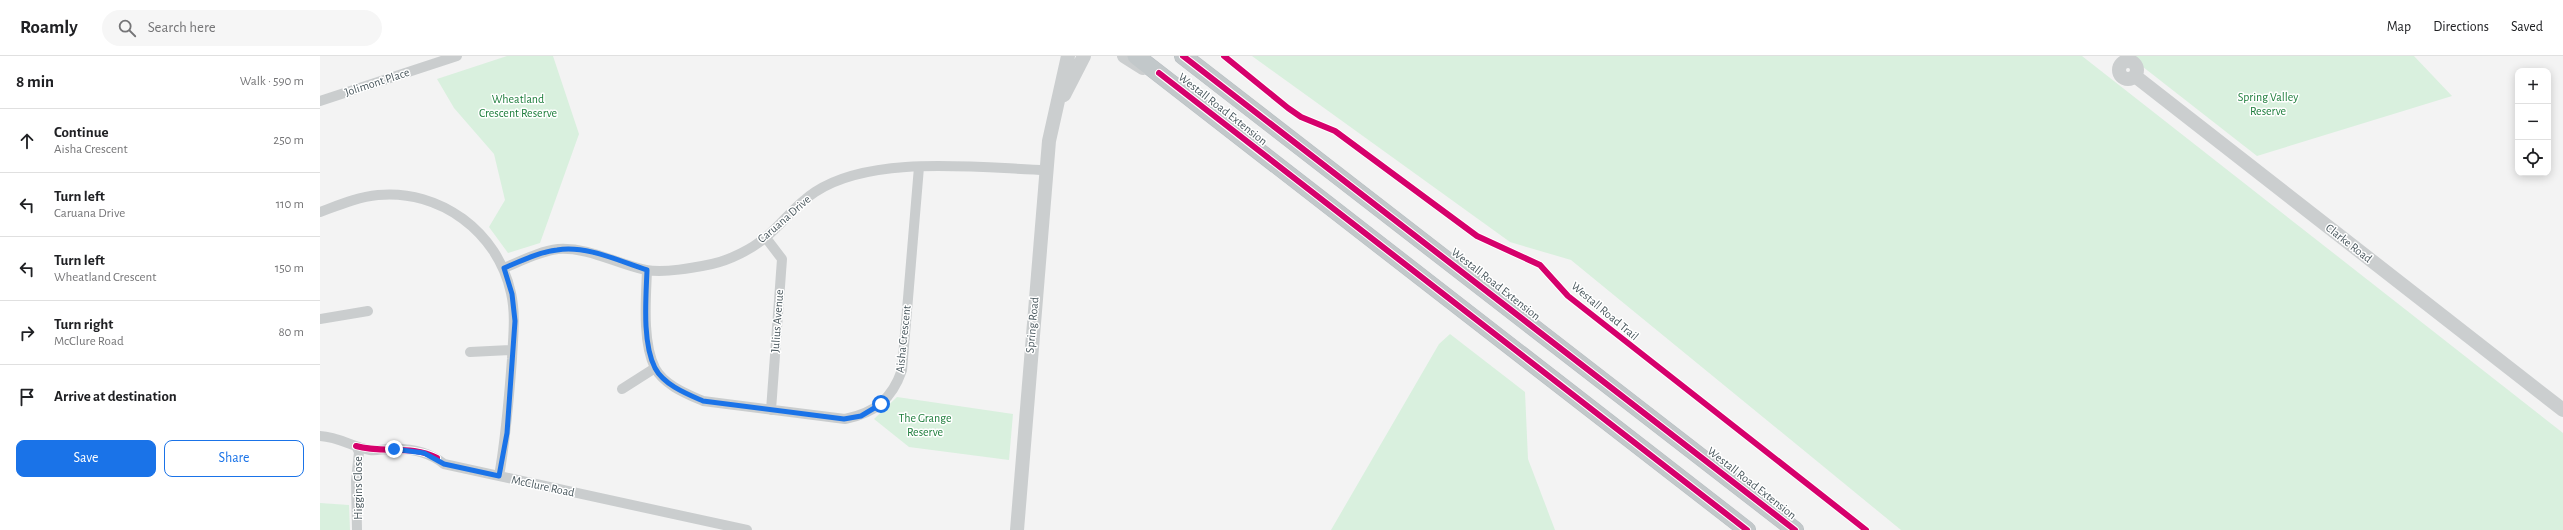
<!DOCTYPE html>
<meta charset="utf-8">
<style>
body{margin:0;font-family:"Alegreya Sans",sans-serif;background:#f6f6f6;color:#202124}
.controls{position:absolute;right:12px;top:12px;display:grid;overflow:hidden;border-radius:8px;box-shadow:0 2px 10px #0003}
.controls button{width:36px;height:36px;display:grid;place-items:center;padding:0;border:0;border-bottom:1px solid #e0e0e0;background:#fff;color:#202124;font:20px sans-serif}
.stop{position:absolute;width:12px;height:12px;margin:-9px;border:3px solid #1a73e8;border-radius:50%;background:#fff}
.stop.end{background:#1a73e8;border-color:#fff;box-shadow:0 1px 4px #0008}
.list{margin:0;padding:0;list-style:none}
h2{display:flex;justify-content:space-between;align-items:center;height:52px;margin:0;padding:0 16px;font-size:17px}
h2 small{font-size:13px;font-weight:400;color:#757577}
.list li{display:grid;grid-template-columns:26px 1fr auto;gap:12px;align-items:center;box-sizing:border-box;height:64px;padding:0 16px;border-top:1px solid #e0e0e0}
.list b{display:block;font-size:15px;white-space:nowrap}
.list p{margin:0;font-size:13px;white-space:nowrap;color:#757577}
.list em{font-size:13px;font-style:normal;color:#757577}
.actions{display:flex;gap:8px;padding:12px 16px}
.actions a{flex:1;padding:9px 0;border:1px solid #1a73e8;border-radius:8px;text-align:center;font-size:14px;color:#1a73e8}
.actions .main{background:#1a73e8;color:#fff}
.icon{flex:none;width:22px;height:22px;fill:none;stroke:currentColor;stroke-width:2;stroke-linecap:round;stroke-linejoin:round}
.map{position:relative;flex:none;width:2243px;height:474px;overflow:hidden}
header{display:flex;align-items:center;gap:24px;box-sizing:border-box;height:56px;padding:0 20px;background:#fff;border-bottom:1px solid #e0e0e0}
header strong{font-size:19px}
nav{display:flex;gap:22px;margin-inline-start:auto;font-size:14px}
.search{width:280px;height:36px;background:#f6f6f6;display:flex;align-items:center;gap:10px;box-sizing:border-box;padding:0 14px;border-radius:22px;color:#757577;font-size:15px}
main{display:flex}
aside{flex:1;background:#fff}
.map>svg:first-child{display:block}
</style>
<header>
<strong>Roamly</strong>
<div class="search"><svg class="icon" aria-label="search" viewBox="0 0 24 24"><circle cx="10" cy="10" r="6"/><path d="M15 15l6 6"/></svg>Search here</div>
<nav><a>Map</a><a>Directions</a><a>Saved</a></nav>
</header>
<main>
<aside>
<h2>8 min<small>Walk · 590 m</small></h2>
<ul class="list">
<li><svg class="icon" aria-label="ahead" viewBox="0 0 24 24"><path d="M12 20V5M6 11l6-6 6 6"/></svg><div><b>Continue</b><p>Aisha Crescent</p></div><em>250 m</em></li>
<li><svg class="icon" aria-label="left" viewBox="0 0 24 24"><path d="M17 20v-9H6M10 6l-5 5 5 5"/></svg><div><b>Turn left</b><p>Caruana Drive</p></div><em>110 m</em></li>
<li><svg class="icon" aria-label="left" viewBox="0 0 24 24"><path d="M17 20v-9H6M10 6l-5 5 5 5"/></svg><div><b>Turn left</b><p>Wheatland Crescent</p></div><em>150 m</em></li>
<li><svg class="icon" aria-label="right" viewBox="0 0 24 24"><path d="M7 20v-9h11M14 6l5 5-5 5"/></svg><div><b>Turn right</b><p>McClure Road</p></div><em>80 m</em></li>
<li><svg class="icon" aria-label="arrive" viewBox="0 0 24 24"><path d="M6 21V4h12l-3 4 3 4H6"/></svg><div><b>Arrive at destination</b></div></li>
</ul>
<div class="actions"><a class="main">Save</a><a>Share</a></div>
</aside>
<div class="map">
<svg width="2243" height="474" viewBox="0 0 2243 474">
<rect width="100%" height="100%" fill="#f3f3f3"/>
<path fill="#d9f0de" d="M187,0H233L259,78L220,187L188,197L169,171L185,144L174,98L134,52L117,23Z
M932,0H1762L2243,377V474H1581L1251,204L1190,186Z
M1809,0H2094L2132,40L1937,100Z
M1130,278L1205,336L1208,403L1235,474H1011L1119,288Z
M577,341L693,358L689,404L589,391L554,363Z
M0,447L29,449L30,474H0Z"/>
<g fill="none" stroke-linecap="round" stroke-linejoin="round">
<g stroke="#b8bec1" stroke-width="18">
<path id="trunk" d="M816,0L1427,474
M863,0L1475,474"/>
</g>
<path stroke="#cacdce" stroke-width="10" d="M0,45L137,0
M0,156C19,149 38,141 58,139C120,133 178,176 191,237C196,259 193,281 192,303C189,343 186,381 179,420
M446,182L462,203L451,354
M184,212C201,205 220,195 238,193C270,191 296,208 326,214C346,217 372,212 392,208C410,204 432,193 446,181C463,167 475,149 495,136C552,98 659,112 726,114
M327,214C326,242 322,286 335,312C344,329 367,338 383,345L525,363C555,357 572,343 582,314L599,111
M0,263L48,255
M150,296L192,294
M302,333L335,312
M0,380C19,381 33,391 50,394C56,395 63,393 69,393C88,392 109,396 124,408L427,474
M36,390L39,396L36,424L37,474"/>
<path stroke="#cbcecf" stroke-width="14" d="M804,0L823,12
M1799 14a9 9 0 1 1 18 0a9 9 0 1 1-18 0Z
M1815,20L2243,354
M744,39L764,0
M697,474L729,85L748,0"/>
<use href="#trunk" stroke="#c2c8ca" stroke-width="17"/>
<g stroke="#fff" stroke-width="8">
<path id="cycleway" d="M863,0L1475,474
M904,0L968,52L981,61L1015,75L1157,180L1220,209L1248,240L1546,474
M839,17L1427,474
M36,390C63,398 91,388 117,402"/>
</g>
<use href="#cycleway" stroke="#d6006c" stroke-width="6"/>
</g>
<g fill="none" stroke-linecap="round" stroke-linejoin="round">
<path stroke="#1a73e8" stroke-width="5" d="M74,393L104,397L124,408L179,420L187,377L195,265L192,238L184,212C201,205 219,196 237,194C266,189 299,205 327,214C326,242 322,286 335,312C344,329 367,338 383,345L524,363L541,360L561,348"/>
</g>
<g text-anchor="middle" stroke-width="3" stroke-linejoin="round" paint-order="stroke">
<g font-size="12" fill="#4a585e" stroke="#fff">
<text transform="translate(57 26) rotate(-18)" y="4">Jolimont Place</text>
<text transform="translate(903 53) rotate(38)" y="4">Westall Road Extension</text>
<text transform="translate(464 163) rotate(-41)" y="4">Caruana Drive</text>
<text transform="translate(2029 187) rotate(38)" y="4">Clarke Road</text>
<text transform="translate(1176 228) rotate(38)" y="4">Westall Road Extension</text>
<text transform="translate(1285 255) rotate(40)" y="4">Westall Road Trail</text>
<text transform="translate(457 265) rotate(-86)" y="4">Julius Avenue</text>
<text transform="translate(712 269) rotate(-85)" y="4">Spring Road</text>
<text transform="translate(583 283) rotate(-84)" y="4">Aisha Crescent</text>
<text transform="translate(1432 427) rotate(38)" y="4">Westall Road Extension</text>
<text transform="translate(223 430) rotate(12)" y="4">McClure Road</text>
<text transform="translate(38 432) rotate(-90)" y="4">Higgins Close</text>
</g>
<g font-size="12" fill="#1d7d3b" stroke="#fff">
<text x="1948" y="45">Spring Valley<tspan x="1948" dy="14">Reserve</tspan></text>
<text x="198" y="47">Wheatland<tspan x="198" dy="14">Crescent Reserve</tspan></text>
<text x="605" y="366">The Grange<tspan x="605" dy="14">Reserve</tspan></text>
</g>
</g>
</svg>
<div class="controls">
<button>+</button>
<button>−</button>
<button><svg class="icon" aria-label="locate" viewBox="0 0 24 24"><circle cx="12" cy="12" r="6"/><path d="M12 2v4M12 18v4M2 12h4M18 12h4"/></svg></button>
</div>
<div class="stop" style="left:561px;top:348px"></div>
<div class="stop end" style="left:74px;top:393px"></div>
</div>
</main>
